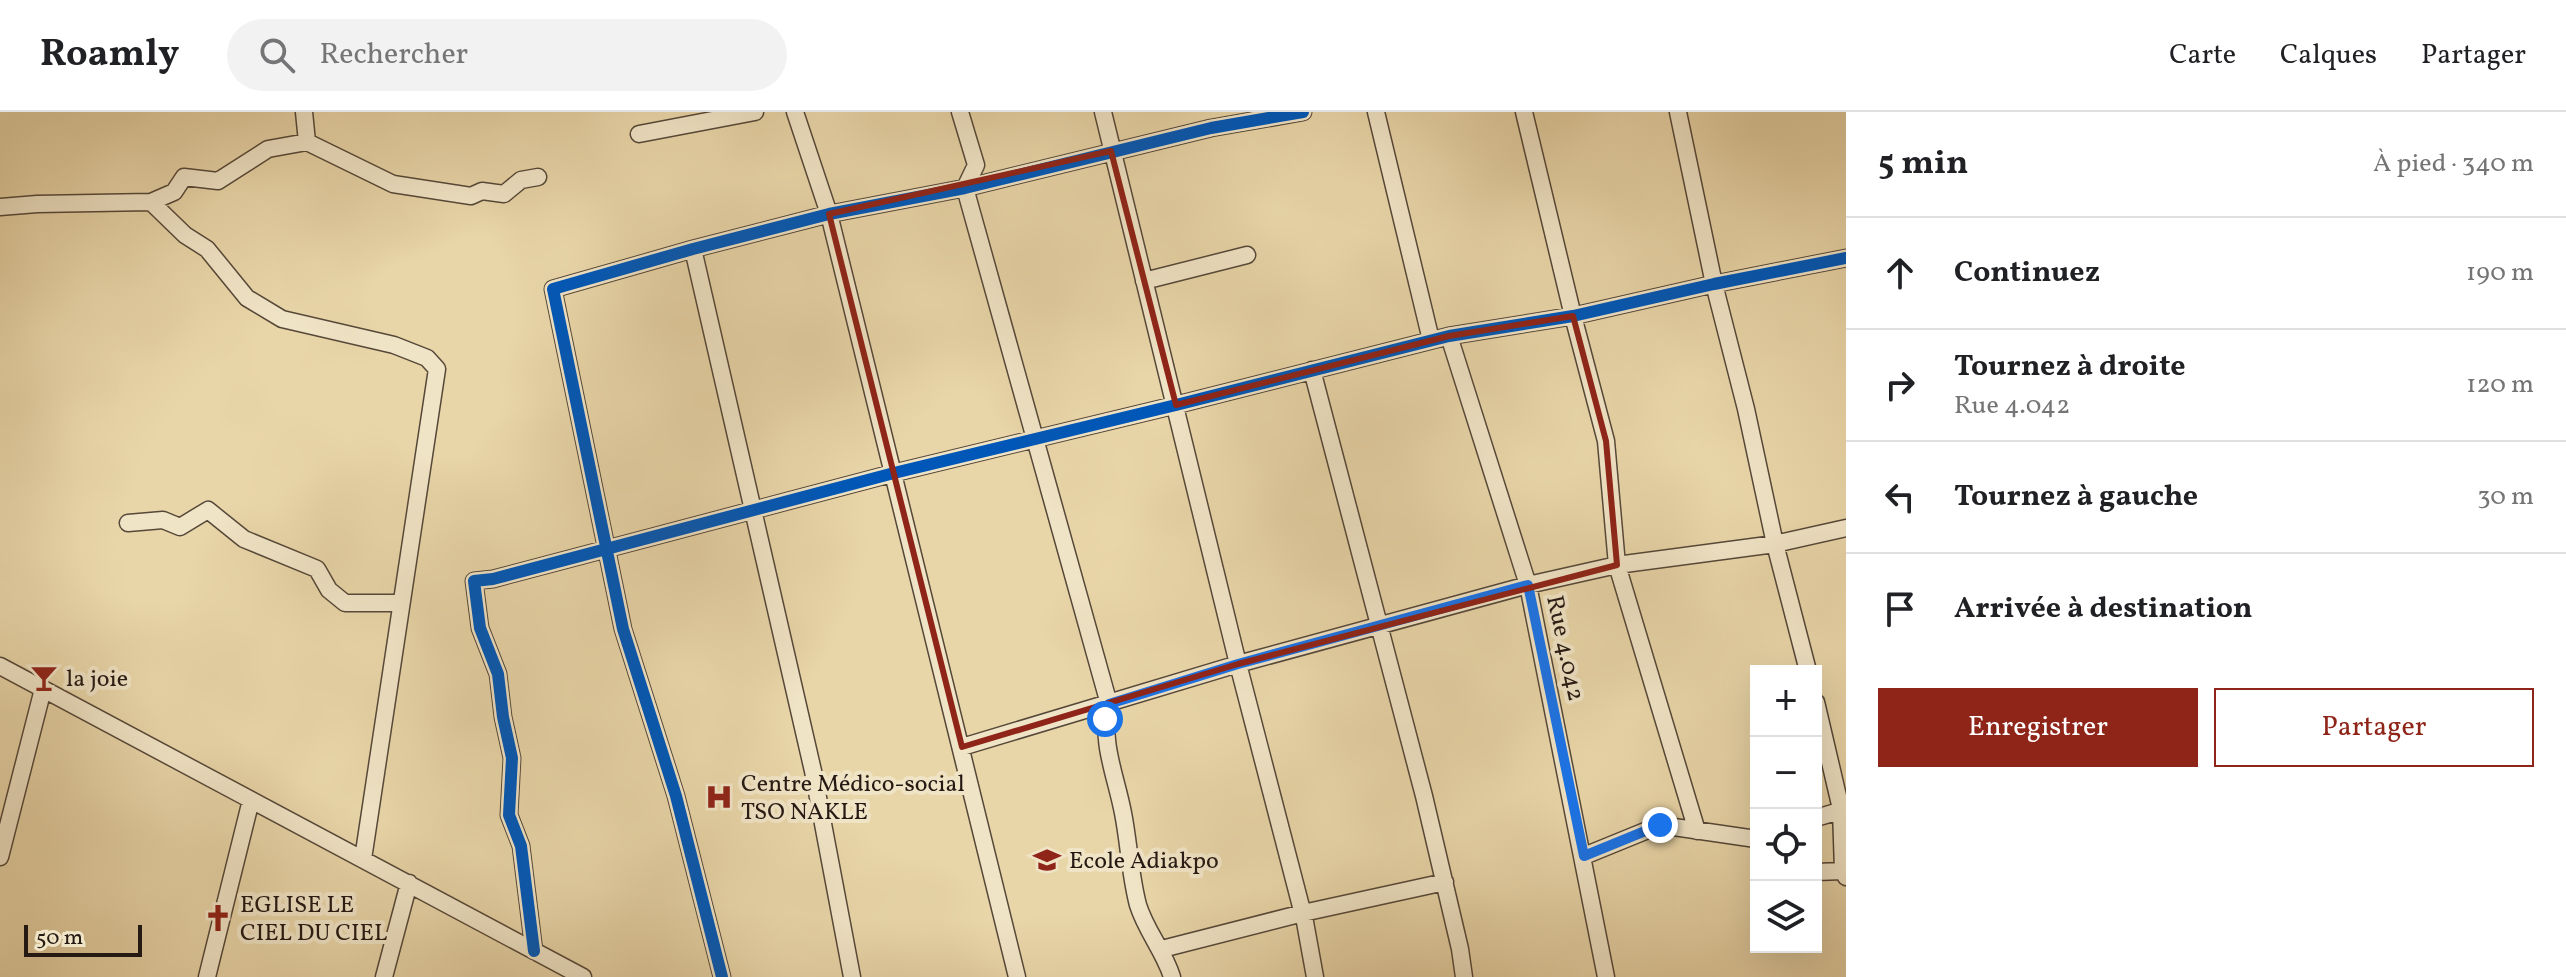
<!DOCTYPE html>
<html lang="fr">
<meta charset="utf-8">
<style>
body{margin:0;font-family:Vollkorn,serif;background:#f2f2f2;color:#202124}
.controls{position:absolute;right:24px;bottom:24px;display:grid;overflow:hidden;border-radius:0px;box-shadow:0 8px 32px #0002}
.controls button{width:72px;height:72px;display:grid;place-items:center;padding:0;border:0;border-bottom:2px solid #e0e0e0;background:#fff;color:#202124;font:40px sans-serif}
.scale{position:absolute;left:24px;bottom:20px;width:118px;box-sizing:border-box;padding-left:8px;border:4px solid #251914;border-top:0;font-size:22px;line-height:28px;white-space:nowrap;color:#251914;-webkit-text-stroke:6px #f0e4c6;paint-order:stroke}
.stop{position:absolute;width:24px;height:24px;margin:-18px;border:6px solid #1a73e8;border-radius:50%;background:#fff}
.stop.end{background:#1a73e8;border-color:#fff;box-shadow:0 2px 8px #0008}
.list{margin:0;padding:0;list-style:none}
h2{display:flex;justify-content:space-between;align-items:center;height:104px;margin:0;padding:0 32px;font-size:34px}
h2 small{font-size:26px;font-weight:400;color:#757577}
.list li{display:grid;grid-template-columns:52px 1fr auto;gap:24px;align-items:center;box-sizing:border-box;height:112px;padding:0 32px;border-top:2px solid #e0e0e0}
.list b{display:block;font-size:30px;white-space:nowrap}
.list p{margin:0;font-size:26px;white-space:nowrap;color:#757577}
.list em{font-size:26px;font-style:normal;color:#757577}
.actions{display:flex;gap:16px;padding:24px 32px}
.actions a{flex:1;padding:18px 0;border:2px solid #8f2418;border-radius:0px;text-align:center;font-size:28px;color:#8f2418}
.actions .main{background:#8f2418;color:#fff}
.icon{flex:none;width:44px;height:44px;fill:none;stroke:currentColor;stroke-width:2;stroke-linecap:round;stroke-linejoin:round}
.map{position:relative;flex:none;width:1846px;height:865px;overflow:hidden}
header{display:flex;align-items:center;gap:48px;box-sizing:border-box;height:112px;padding:0 40px;background:#fff;border-bottom:2px solid #e0e0e0}
header strong{font-size:38px}
nav{display:flex;gap:44px;margin-inline-start:auto;font-size:28px}
.search{width:560px;height:72px;background:#f2f2f2;display:flex;align-items:center;gap:20px;box-sizing:border-box;padding:0 28px;border-radius:44px;color:#757577;font-size:30px}
main{display:flex}
aside{flex:1;background:#fff}
.map>svg:first-child{display:block}
</style>
<header>
<strong>Roamly</strong>
<div class="search"><svg class="icon" aria-label="search" viewBox="0 0 24 24"><circle cx="10" cy="10" r="6"/><path d="M15 15l6 6"/></svg>Rechercher</div>
<nav><a>Carte</a><a>Calques</a><a>Partager</a></nav>
</header>
<main>
<div class="map">
<svg width="1846" height="865" viewBox="0 0 1846 865">
<rect width="100%" height="100%" fill="#e8d5a8"/>
<filter id="stains"><feTurbulence type="fractalNoise" baseFrequency=".0025" numOctaves="4"/><feColorMatrix values="0 0 0 0 .2 0 0 0 0 .09 0 0 0 0 .02 0 0 0 .5 -.17"/></filter>
<radialGradient id="worn" r=".72"><stop offset=".6" stop-color="#630" stop-opacity="0"/><stop offset="1" stop-color="#630" stop-opacity=".3"/></radialGradient>
<g fill="none" stroke-linecap="round" stroke-linejoin="round">
<g stroke="#564839" stroke-width="19">
<path id="minor" d="M304,0L307,30
M795,0L829,102L1017,865
M960,0L976,53L965,76L1109,592C1100,630 1116,664 1123,701C1129,731 1130,763 1138,793C1146,819 1164,839 1172,865
M1103,0L1238,552L1305,810L1315,865
M1376,0L1431,228
M1524,0L1573,204L1606,329L1617,453L1697,719
M1678,0L1714,172L1746,297L1775,432L1808,559
M639,22L755,0
M151,90L185,123L207,137L247,186L282,207L394,233L427,246L437,257L363,747
M0,95L37,92L151,90L174,80L184,65L218,69L268,37L307,30L393,72L471,84L482,79L504,82L521,68L538,65
M693,137L813,659L852,865
M1144,169L1247,143
M1449,224L1528,473L1606,865
M1312,258L1424,684L1460,837L1464,865
M128,411L163,408L180,415L208,398L244,427L317,457L329,478L345,491H400
M0,554L583,865
M1816,590L1841,697L1843,759L1846,765
M962,635L1238,552L1528,473L1617,453L1775,432L1846,416
M1816,706L1846,697
M1584,744L1660,713L1756,727
M0,745L43,577
M1816,760L1843,759
M1162,837L1303,801L1445,770
M534,839L521,734L509,703L512,646L503,605L498,562L480,516L474,469L493,467L894,361L1176,293L1449,224L1573,204L1714,172L1846,146
M207,865L251,688
M384,865L409,771
M722,865L676,684L623,517L553,177L693,137L829,102L965,76L1211,16L1303,0"/>
</g>
<use href="#minor" stroke="#f0e4c6" stroke-width="16"/>
<g stroke="#f0e4c6" stroke-width="17">
<path id="cycleway" d="M534,839L521,734L509,703L512,646L503,605L498,562L480,516L474,469L493,467L894,361L1176,293L1449,224L1573,204L1714,172L1846,146
M722,865L676,684L623,517L553,177L693,137L829,102L965,76L1211,16L1303,0"/>
</g>
<use href="#cycleway" stroke="#0057b8" stroke-width="12"/>
</g>
<g fill="none" stroke-linecap="round" stroke-linejoin="round">
<path stroke="#1a73e8" stroke-width="10" d="M1105,607L1109,592L1238,552L1528,473L1584,744L1660,713"/>
</g>
<path fill="none" stroke="#8f2418" stroke-width="6" stroke-linejoin="round" d="M1111,39L1176,293L1449,224L1573,204L1606,329L1617,453L1238,552L962,635L829,102Z"/>
<defs>
<g id="bar-bare" transform="scale(2.16)"><path d="M-6-5H6L.8 .8V4.5H3.5V6h-7V4.5H-.8V.8Z" fill="#8f2418" stroke="#f0e4c6" stroke-width="2.5" paint-order="stroke"/></g>
<g id="hospital-bare" transform="scale(2.16)"><path d="M-5-5h3v3.5h4V-5h3V5h-3V1.5h-4V5h-3Z" fill="#8f2418" stroke="#f0e4c6" stroke-width="2.5" paint-order="stroke"/></g>
<g id="school-bare" transform="scale(2.16)"><path d="M0-5L7-2L0 1L-7-2ZM-4 1L0 2.5L4 1V4Q0 6-4 4Z" fill="#8f2418" stroke="#f0e4c6" stroke-width="2.5" paint-order="stroke"/></g>
<g id="church-bare" transform="scale(2.16)"><path d="M-1.2-6h2.4v3.5h3.3v2.4h-3.3V6h-2.4V-.1h-3.3v-2.4h3.3Z" fill="#8f2418" stroke="#f0e4c6" stroke-width="2.5" paint-order="stroke"/></g>
</defs>
<g fill-rule="evenodd">
<use href="#bar-bare" x="44" y="566"/>
<use href="#hospital-bare" x="719" y="685"/>
<use href="#school-bare" x="1047" y="748"/>
<use href="#church-bare" x="218" y="806"/>
</g>
<g text-anchor="middle" stroke-width="8" stroke-linejoin="round" paint-order="stroke">
<g font-size="24" fill="#251914" stroke="#f0e4c6">
<text transform="translate(1566 536) rotate(78)" y="8">Rue 4.042</text>
</g>
<g font-size="24" fill="#251914" stroke="#f0e4c6" text-anchor="start">
<text x="66" y="574">la joie</text>
<text x="741" y="679">Centre Médico-social<tspan x="741" dy="28">TSO NAKLE</tspan></text>
<text x="1069" y="756">Ecole Adiakpo</text>
<text x="240" y="800">EGLISE LE<tspan x="240" dy="28">CIEL DU CIEL</tspan></text>
</g>
</g>
<rect width="100%" height="100%" filter="url(#stains)"/>
<rect width="100%" height="100%" fill="url(#worn)"/>
</svg>
<div class="controls">
<button>+</button>
<button>−</button>
<button><svg class="icon" aria-label="locate" viewBox="0 0 24 24"><circle cx="12" cy="12" r="6"/><path d="M12 2v4M12 18v4M2 12h4M18 12h4"/></svg></button>
<button><svg class="icon" aria-label="layers" viewBox="0 0 24 24"><path d="M12 4l9 5-9 5-9-5zM3 14l9 5 9-5"/></svg></button>
</div>
<div class="scale">50 m</div>
<div class="stop" style="left:1105px;top:607px"></div>
<div class="stop end" style="left:1660px;top:713px"></div>
</div>
<aside>
<h2>5 min<small>À pied · 340 m</small></h2>
<ul class="list">
<li><svg class="icon" aria-label="ahead" viewBox="0 0 24 24"><path d="M12 20V5M6 11l6-6 6 6"/></svg><div><b>Continuez</b></div><em>190 m</em></li>
<li><svg class="icon" aria-label="right" viewBox="0 0 24 24"><path d="M7 20v-9h11M14 6l5 5-5 5"/></svg><div><b>Tournez à droite</b><p>Rue 4.042</p></div><em>120 m</em></li>
<li><svg class="icon" aria-label="left" viewBox="0 0 24 24"><path d="M17 20v-9H6M10 6l-5 5 5 5"/></svg><div><b>Tournez à gauche</b></div><em>30 m</em></li>
<li><svg class="icon" aria-label="arrive" viewBox="0 0 24 24"><path d="M6 21V4h12l-3 4 3 4H6"/></svg><div><b>Arrivée à destination</b></div></li>
</ul>
<div class="actions"><a class="main">Enregistrer</a><a>Partager</a></div>
</aside>
</main>
